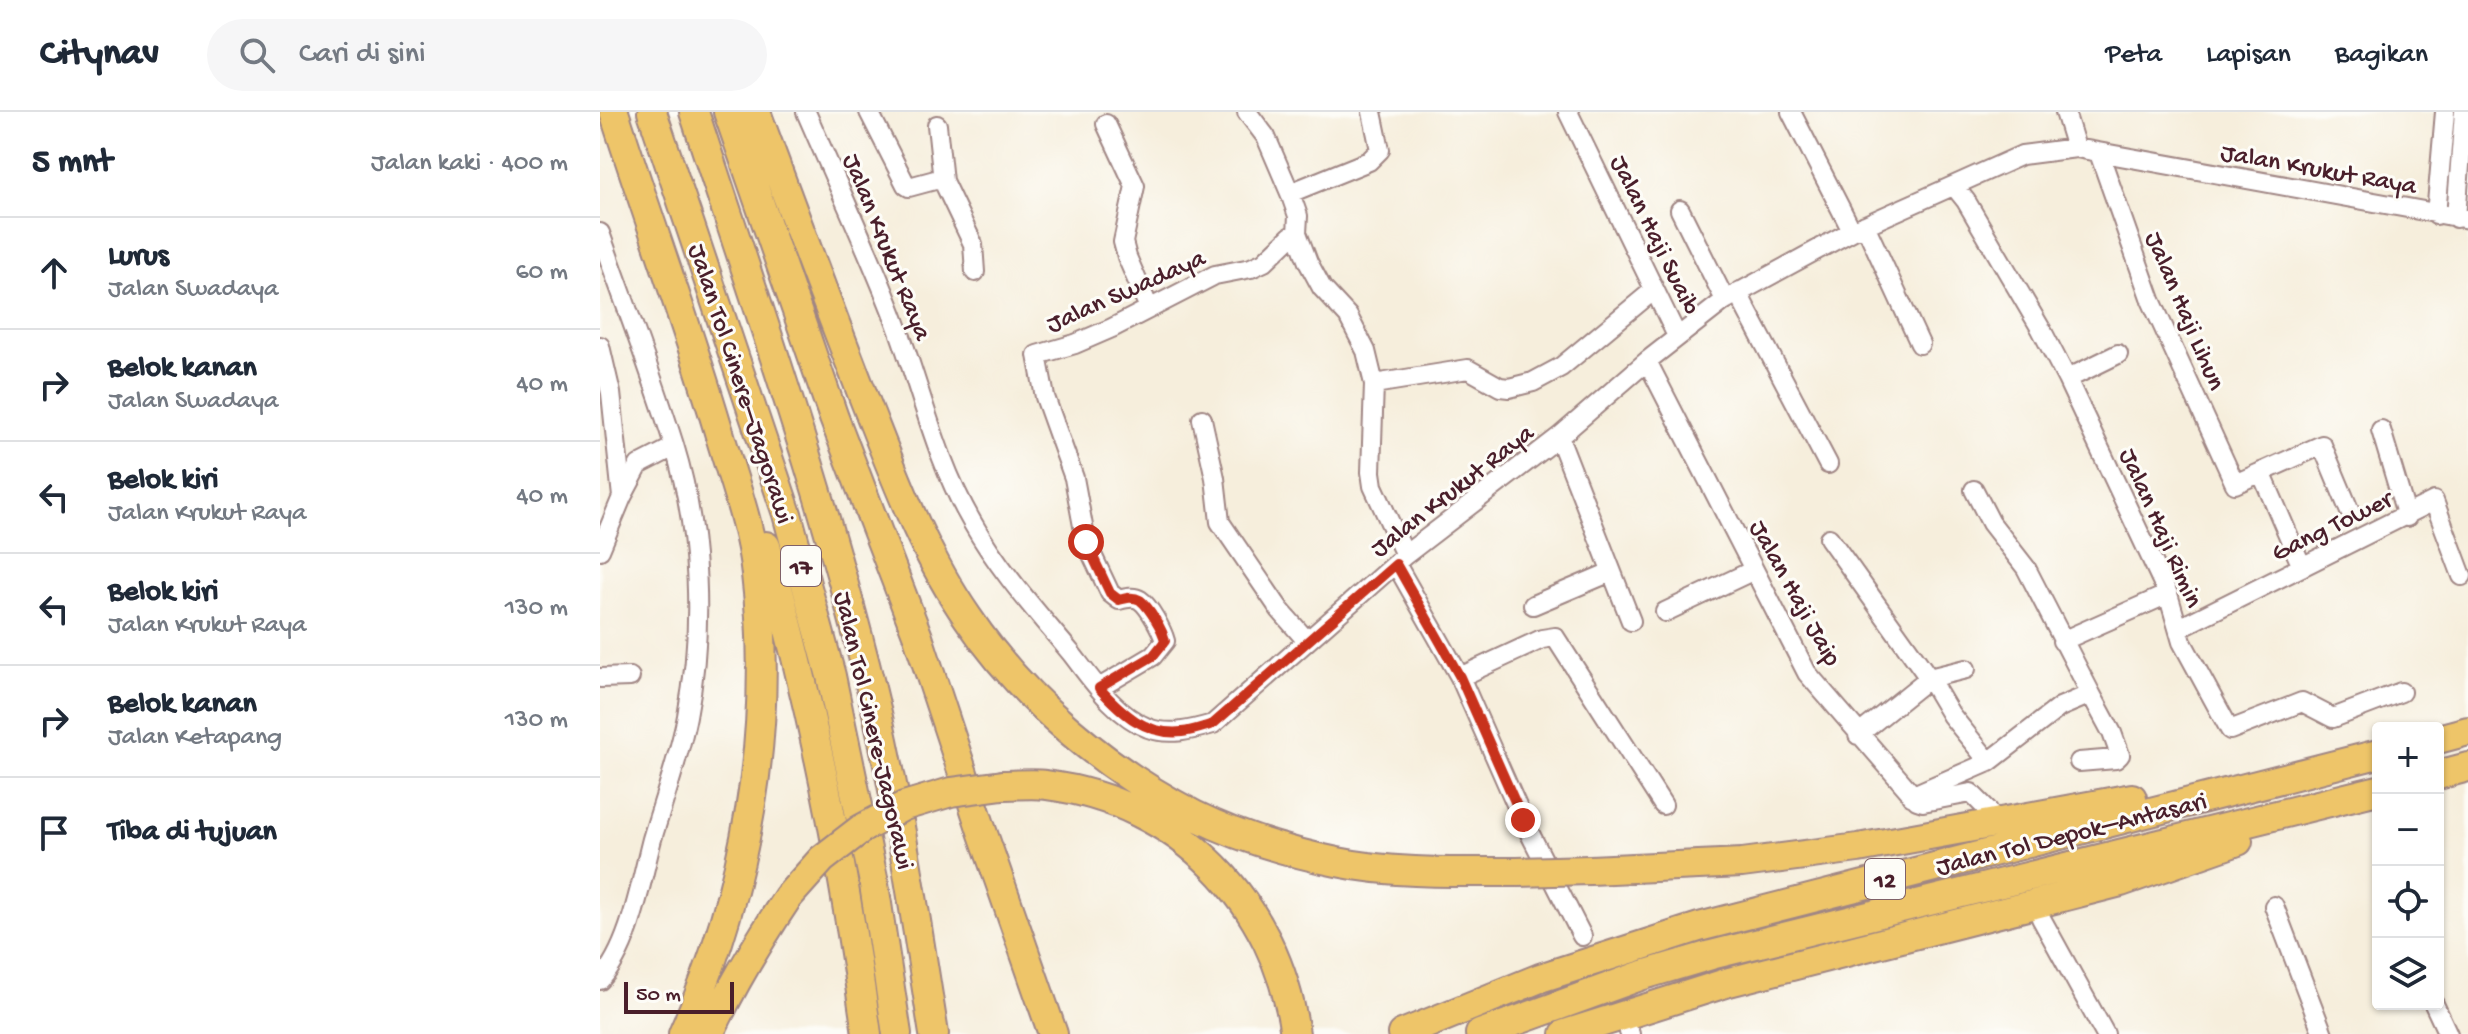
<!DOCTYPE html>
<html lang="id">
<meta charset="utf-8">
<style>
body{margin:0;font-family:"Gochi Hand",sans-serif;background:#f6f6f7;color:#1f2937}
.controls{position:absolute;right:24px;bottom:24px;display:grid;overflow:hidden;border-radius:8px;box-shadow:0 2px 6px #0004}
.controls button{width:72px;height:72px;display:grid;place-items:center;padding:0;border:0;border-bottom:2px solid #e0e1e3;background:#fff;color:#1f2937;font:40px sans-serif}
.scale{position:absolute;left:24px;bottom:20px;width:110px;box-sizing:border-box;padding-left:8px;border:4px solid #4a1f2b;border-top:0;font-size:22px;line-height:28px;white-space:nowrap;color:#4a1f2b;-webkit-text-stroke:6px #fdfcf7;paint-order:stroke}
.stop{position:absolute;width:24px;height:24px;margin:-18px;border:6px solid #c8321e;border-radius:50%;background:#fff}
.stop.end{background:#c8321e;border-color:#fff;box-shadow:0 2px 8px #0008}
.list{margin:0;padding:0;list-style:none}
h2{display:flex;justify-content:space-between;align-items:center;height:104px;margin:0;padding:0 32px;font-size:34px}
h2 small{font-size:26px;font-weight:400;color:#747a83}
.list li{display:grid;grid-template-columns:52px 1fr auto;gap:24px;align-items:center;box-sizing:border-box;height:112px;padding:0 32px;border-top:2px solid #e0e1e3}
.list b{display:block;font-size:30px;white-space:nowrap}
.list p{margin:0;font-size:26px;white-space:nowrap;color:#747a83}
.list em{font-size:26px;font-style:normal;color:#747a83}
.icon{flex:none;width:44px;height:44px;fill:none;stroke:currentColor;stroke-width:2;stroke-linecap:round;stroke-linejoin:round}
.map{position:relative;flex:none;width:1868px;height:922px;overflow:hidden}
header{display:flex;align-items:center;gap:48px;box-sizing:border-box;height:112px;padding:0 40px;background:#fff;border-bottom:2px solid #e0e1e3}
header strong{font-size:38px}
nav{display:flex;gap:44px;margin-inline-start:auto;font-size:28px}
.search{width:560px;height:72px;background:#f6f6f7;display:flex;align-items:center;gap:20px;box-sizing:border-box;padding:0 28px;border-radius:44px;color:#747a83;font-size:30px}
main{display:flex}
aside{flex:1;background:#fff}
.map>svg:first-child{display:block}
</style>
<header>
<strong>Citynav</strong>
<div class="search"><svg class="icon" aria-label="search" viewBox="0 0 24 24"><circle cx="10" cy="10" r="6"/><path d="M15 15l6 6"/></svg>Cari di sini</div>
<nav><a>Peta</a><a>Lapisan</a><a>Bagikan</a></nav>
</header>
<main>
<aside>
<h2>5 mnt<small>Jalan kaki · 400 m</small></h2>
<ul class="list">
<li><svg class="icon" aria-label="ahead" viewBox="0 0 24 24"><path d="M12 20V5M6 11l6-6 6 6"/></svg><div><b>Lurus</b><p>Jalan Swadaya</p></div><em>60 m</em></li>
<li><svg class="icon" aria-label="right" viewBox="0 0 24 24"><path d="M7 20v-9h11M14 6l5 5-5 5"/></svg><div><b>Belok kanan</b><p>Jalan Swadaya</p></div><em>40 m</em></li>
<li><svg class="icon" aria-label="left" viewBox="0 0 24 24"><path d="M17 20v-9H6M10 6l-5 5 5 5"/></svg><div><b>Belok kiri</b><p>Jalan Krukut Raya</p></div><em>40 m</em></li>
<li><svg class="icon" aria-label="left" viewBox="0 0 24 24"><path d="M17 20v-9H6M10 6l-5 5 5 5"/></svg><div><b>Belok kiri</b><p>Jalan Krukut Raya</p></div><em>130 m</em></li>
<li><svg class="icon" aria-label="right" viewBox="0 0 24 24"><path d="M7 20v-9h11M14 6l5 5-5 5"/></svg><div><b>Belok kanan</b><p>Jalan Ketapang</p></div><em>130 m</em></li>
<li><svg class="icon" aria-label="arrive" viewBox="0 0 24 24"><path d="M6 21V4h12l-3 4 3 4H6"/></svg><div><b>Tiba di tujuan</b></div></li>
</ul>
</aside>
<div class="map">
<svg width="1868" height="922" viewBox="0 0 1868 922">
<rect width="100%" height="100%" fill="#fdfcf7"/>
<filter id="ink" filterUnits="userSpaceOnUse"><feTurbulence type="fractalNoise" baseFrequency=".0125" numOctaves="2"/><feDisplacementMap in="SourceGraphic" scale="16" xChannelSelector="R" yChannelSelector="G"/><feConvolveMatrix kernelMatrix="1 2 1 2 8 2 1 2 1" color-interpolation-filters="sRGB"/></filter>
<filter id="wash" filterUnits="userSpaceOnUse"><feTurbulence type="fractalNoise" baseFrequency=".006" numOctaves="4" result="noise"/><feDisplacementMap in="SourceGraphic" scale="32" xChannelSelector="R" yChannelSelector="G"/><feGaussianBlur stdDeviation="1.8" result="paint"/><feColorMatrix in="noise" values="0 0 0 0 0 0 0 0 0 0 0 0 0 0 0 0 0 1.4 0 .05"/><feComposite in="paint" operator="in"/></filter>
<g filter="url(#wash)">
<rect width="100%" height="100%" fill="#f6eedc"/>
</g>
<g filter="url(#ink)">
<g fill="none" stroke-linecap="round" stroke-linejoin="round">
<g stroke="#a08684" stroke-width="22">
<path id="minor" d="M206,0C234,65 264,129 290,195C319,267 333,343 372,410C399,458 436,499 471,541C492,568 515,603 548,616C570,624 592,618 613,612L805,443L959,325L1047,249L1125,188L1252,119L1422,43L1476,36L1868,107
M269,0L306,73L309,75L335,68L343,69L373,132L375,160
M647,0L666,25L690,81L698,104L697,121L708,150L722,176L748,204L766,239L774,272L771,360L773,374L805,443
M968,0L1077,224
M1191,0L1252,119
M1465,0L1476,36
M506,12L535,74L523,130L527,145L549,196
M337,13L343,69
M1499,41L1551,188L1635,372L1722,333L1750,400
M1354,74L1366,89L1441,217L1467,267L1568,482L1582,530L1630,618L1702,590L1733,606L1801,580
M690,81L769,49L780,38L772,0
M1080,98L1125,188
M1836,103L1845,0
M1856,106L1864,0
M1265,113L1320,232
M0,121C25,192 52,262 74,333C100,418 104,517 87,604C79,645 64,687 52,727C41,769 30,837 0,868
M1140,179L1143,191L1228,352
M0,234L11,281L22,385
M1047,249L1207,561L1317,688L1323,690L1371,681L1388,698
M1467,267L1518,242
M774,272L868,257L900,275L909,276L933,270L961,255L1054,178
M602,307L615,366L620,410L680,498L707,529
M1781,318L1807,405
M959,325L1031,509
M1661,360L1702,455
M1229,426L1329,566L1351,603L1389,650L1460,595L1491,582L1426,456L1391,411L1374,378
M0,438L22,385L39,353L74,335
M796,452L860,565L923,708L982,824
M933,493L1011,460
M1065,500L1154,458
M1579,516L1834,389L1862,464
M1462,529L1568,482
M860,565L942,527L955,525L1063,693
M0,566L30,565
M499,576L553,544L565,529C562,518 549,494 540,488C534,484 526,486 519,488L510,481L486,430L474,366L445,285L437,243L475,232L512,216L615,163L651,156L664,150L691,124L697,121
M1258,623L1329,566L1366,557
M1479,650L1516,647L1520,643L1512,621L1491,582
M1311,684L1389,650
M1674,794L1723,922
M1441,806L1505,922
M1834,892L1848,922
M1029,920L1030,922"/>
</g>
<g stroke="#a08684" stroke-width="32">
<path id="highway" d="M14,0C49,110 89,217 121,327C134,371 151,416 156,462C175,618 146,779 83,922
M52,0L187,402L231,564L273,766L297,922
M94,0C159,199 229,397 277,601C301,707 317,815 334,922
M128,0L234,306L318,525L382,719L453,922
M156,0C193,100 230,200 269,299C297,370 324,443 368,506C423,588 506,657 594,703C638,725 688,740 737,750C795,762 857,760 917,760
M166,434C213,595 244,756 267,922
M1838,627L1868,619
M1838,663L1868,655
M403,673C417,673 432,671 446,673C579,690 677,790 695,922
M990,758L1142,751L1258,736L1532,686
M109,922C132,874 158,830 188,785
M802,922L940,866L1099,815L1778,642
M880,922L1040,864L1111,843L1778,678
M965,922L1129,870L1521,770L1638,729"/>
</g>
<use href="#minor" stroke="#fff" stroke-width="18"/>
<use href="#highway" stroke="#eec569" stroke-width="28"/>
<g stroke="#a08684" stroke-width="32" stroke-linecap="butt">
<path id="highway-bridge" d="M917,760L990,758
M188,785L222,747L261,717L304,694L351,680L403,673"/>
</g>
<use href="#highway-bridge" stroke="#eec569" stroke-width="28"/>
</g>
</g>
<g fill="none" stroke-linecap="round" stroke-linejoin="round" filter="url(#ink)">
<path stroke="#c8321e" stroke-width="10" d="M486,430L510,481L519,488C526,486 533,484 540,488C549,495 563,518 565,529L553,544L499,576C522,601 546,624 582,620C592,619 603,615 613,612L796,452L860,565L923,708"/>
</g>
<g text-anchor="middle" stroke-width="6" stroke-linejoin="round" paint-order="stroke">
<g fill="#fdfcf7" stroke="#806168" stroke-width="2">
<rect x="181" y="434" width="40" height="40" rx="6"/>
<rect x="1265" y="747" width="40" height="40" rx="6"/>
</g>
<g font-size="24" font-weight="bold" fill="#4a1f2b">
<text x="201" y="462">17</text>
<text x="1285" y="775">12</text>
</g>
<g font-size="26" fill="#4a1f2b" stroke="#fdfcf7">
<text transform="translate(1719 55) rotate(10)" y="9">Jalan Krukut Raya</text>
<text transform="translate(1057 122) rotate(64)" y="9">Jalan Haji Suaib</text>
<text transform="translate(289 134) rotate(68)" y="9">Jalan Krukut Raya</text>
<text transform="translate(525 177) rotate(-24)" y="9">Jalan Swadaya</text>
<text transform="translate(1587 198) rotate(67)" y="9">Jalan Haji Lihun</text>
<text transform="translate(143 271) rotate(72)" y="9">Jalan Tol Cinere–Jagorawi</text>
<text transform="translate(851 377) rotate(-38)" y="9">Jalan Krukut Raya</text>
<text transform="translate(1731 412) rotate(-26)" y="9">Gang Tower</text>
<text transform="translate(1563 415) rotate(66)" y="9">Jalan Haji Rimin</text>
<text transform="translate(1197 480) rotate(61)" y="9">Jalan Haji Jaip</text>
<text transform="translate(276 618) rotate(77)" y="9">Jalan Tol Cinere-Jagorawi</text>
<text transform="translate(1471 720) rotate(-14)" y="9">Jalan Tol Depok–Antasari</text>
</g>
</g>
</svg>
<div class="controls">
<button>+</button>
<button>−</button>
<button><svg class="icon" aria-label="locate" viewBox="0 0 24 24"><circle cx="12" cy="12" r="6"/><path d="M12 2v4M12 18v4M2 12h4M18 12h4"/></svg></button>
<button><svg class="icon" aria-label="layers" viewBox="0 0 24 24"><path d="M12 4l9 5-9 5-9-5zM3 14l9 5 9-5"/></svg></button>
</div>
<div class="scale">50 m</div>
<div class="stop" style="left:486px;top:430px"></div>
<div class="stop end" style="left:923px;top:708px"></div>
</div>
</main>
